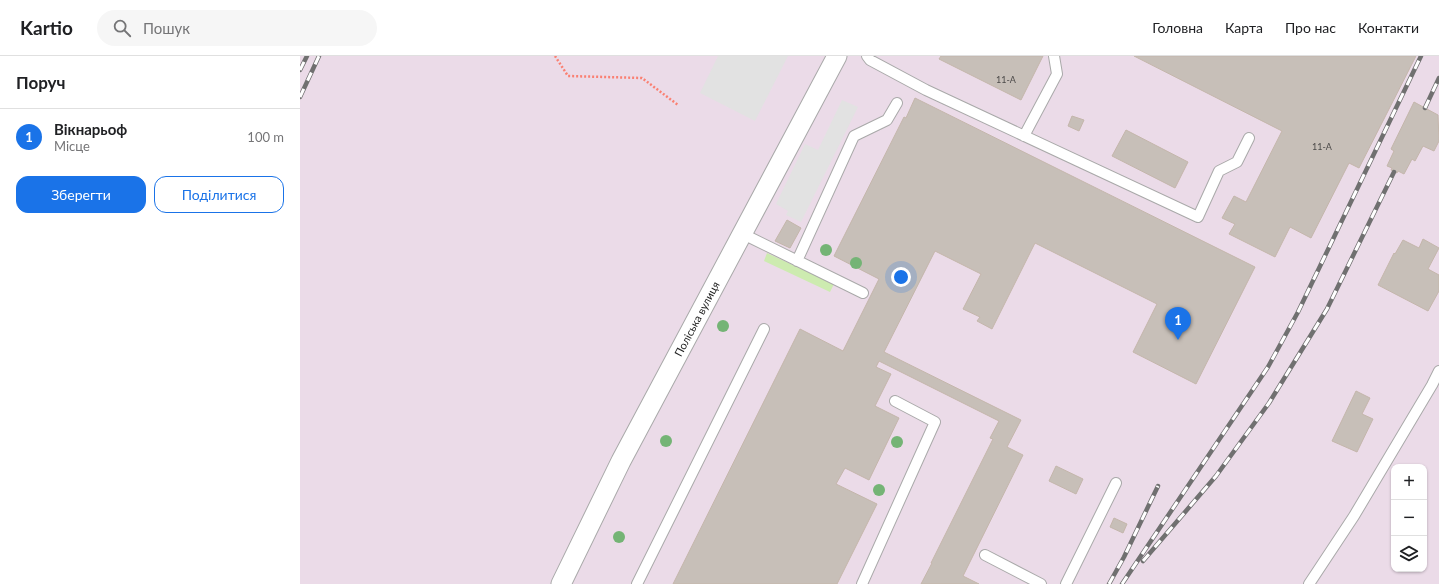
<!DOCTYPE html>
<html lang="uk">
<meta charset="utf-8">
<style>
body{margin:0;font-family:Lato,sans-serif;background:#f6f6f6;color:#202124}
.controls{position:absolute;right:12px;bottom:12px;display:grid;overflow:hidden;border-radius:8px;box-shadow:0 1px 3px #0004}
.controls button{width:36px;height:36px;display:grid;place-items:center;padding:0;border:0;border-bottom:1px solid #e0e0e0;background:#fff;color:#202124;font:20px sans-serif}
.you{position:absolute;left:601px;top:221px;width:14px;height:14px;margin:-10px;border:3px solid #fff;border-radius:50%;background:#1a73e8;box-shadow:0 0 0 6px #1a73e833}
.badge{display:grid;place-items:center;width:26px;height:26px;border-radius:50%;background:#1a73e8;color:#fff;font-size:13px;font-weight:700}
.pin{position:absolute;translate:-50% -33px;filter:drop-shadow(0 1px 2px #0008)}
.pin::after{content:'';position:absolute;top:21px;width:14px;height:12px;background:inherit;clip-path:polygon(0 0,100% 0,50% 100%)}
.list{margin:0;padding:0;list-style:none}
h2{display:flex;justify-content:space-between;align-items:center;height:52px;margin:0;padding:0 16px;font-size:17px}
h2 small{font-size:13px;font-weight:400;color:#757577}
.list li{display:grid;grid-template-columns:26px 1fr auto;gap:12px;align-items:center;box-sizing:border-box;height:56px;padding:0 16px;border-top:1px solid #e0e0e0}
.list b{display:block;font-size:15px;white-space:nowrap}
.list p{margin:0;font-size:13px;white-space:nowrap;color:#757577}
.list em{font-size:13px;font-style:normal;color:#757577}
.actions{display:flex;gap:8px;padding:12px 16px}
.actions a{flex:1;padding:9px 0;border:1px solid #1a73e8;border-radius:12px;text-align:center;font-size:14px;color:#1a73e8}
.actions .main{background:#1a73e8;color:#fff}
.icon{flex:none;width:22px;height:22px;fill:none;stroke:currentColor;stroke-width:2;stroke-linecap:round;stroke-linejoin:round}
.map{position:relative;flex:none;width:1139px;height:528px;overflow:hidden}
header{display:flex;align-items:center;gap:24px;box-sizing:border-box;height:56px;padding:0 20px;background:#fff;border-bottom:1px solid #e0e0e0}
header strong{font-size:19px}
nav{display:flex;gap:22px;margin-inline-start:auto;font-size:14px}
.search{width:280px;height:36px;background:#f6f6f6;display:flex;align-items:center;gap:10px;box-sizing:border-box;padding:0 14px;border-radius:22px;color:#757577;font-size:15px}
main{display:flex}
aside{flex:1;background:#fff}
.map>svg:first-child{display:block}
</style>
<header>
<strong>Kartio</strong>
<div class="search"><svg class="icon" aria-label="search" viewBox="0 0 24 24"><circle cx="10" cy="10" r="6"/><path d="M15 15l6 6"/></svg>Пошук</div>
<nav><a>Головна</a><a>Карта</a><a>Про нас</a><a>Контакти</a></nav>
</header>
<main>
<aside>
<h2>Поруч<small></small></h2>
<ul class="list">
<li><span class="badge">1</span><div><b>Вікнарьоф</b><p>Місце</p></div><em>100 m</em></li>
</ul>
<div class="actions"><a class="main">Зберегти</a><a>Поділитися</a></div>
</aside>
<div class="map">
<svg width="1139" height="528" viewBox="0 0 1139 528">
<rect width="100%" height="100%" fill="#f2efe9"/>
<path fill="#ebdbe8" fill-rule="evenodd" d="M0,0H1139V528H0ZM1094,411H1124V513H1094Z"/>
<path fill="#cdebb0" d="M467,197L534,228L530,236L464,205Z"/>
<path fill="#e2e2e2" d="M418,0H488L455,65L400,37Z
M542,44L558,51L501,166L486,159L488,155L476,148L505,88L518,94Z"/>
<path fill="#c7bfb8" stroke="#c4b6ab" d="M641,0H743L721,44L639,3Z
M834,0H1116L1059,112L1049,107L1011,182L990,171L975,201L929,178L935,168L922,162L934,140L946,146L982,75Z
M615,42L955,211L896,328L833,296L857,248L735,187L692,273L677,265L680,261L663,253L681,218L635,195L584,296L721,364L707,391L723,399L663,520L679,528H621L632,507H631L693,383L690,382L699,365L579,305L576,311L591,318L575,350L599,362L569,424L545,412L536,428L577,448L537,528H373L500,273L543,295L579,223L534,200L604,61L606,62Z
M1114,46L1138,59L1139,85L1134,95L1123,90L1115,105L1112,103L1104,118L1098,115L1097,117L1091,114L1092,112L1087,110L1094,95L1091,93Z
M772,60L784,64L779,75L768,70Z
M826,74L888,106L875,132L812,100Z
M487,164L501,172L490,192L475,185Z
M1123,183L1139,192L1128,213L1139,219V235L1128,255L1078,229L1094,197L1095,198L1103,184L1119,192Z
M1056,335L1070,342L1062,358L1073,363L1057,396L1032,385Z
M756,410L783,423L776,438L749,425Z
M814,462L827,468L823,477L810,471Z"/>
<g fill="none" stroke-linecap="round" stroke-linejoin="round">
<g stroke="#a9a9a9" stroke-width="12">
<path id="lane" d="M567,0L570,4L626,34L898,161L919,115L937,106L949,82
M724,80L757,18L754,0
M443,178L563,237
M497,205L554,80L587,64L597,47
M685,499L741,528
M337,528L464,273
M562,528L635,366L595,345
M766,528L816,427
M1009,528L1054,460L1132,329L1139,315"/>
</g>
<g stroke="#a9a9a9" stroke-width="21">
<path id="street" d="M261,528L321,405L537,0"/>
</g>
<path stroke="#fa8072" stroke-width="2.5" stroke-dasharray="2 2" stroke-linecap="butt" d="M255,0L268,20L342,22L378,49"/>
<use href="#lane" stroke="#fff" stroke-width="10"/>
<use href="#street" stroke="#fff" stroke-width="19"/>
<g stroke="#707070" stroke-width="4.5">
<path id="rail" d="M0,14L7,0
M0,41L19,0
M1125,52L1139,22
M843,505L916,420L969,347L1027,253L1094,116
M809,528L824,501L858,430
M822,528L968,311L998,256L1121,0"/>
</g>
<use href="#rail" stroke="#fff" stroke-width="3" stroke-dasharray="9" stroke-linecap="butt"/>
</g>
<g fill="#74b475">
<circle cx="526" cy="194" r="6"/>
<circle cx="556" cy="207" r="6"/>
<circle cx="423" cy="270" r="6"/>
<circle cx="366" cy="385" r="6"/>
<circle cx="597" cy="386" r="6"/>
<circle cx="579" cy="434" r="6"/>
<circle cx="319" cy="481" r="6"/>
</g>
<g text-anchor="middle" stroke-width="3.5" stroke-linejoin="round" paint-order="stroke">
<g font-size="9" fill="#4b4948">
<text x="706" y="27">11-А</text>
<text x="1022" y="94">11-А</text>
</g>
<g font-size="11" fill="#222" stroke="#fff">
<text transform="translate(397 263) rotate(-62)" y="4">Поліська вулиця</text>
</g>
</g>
</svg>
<div class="controls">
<button>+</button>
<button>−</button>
<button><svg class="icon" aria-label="layers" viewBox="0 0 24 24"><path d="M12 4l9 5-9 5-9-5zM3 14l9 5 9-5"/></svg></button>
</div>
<div class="you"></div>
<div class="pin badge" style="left:878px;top:284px">1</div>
</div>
</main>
